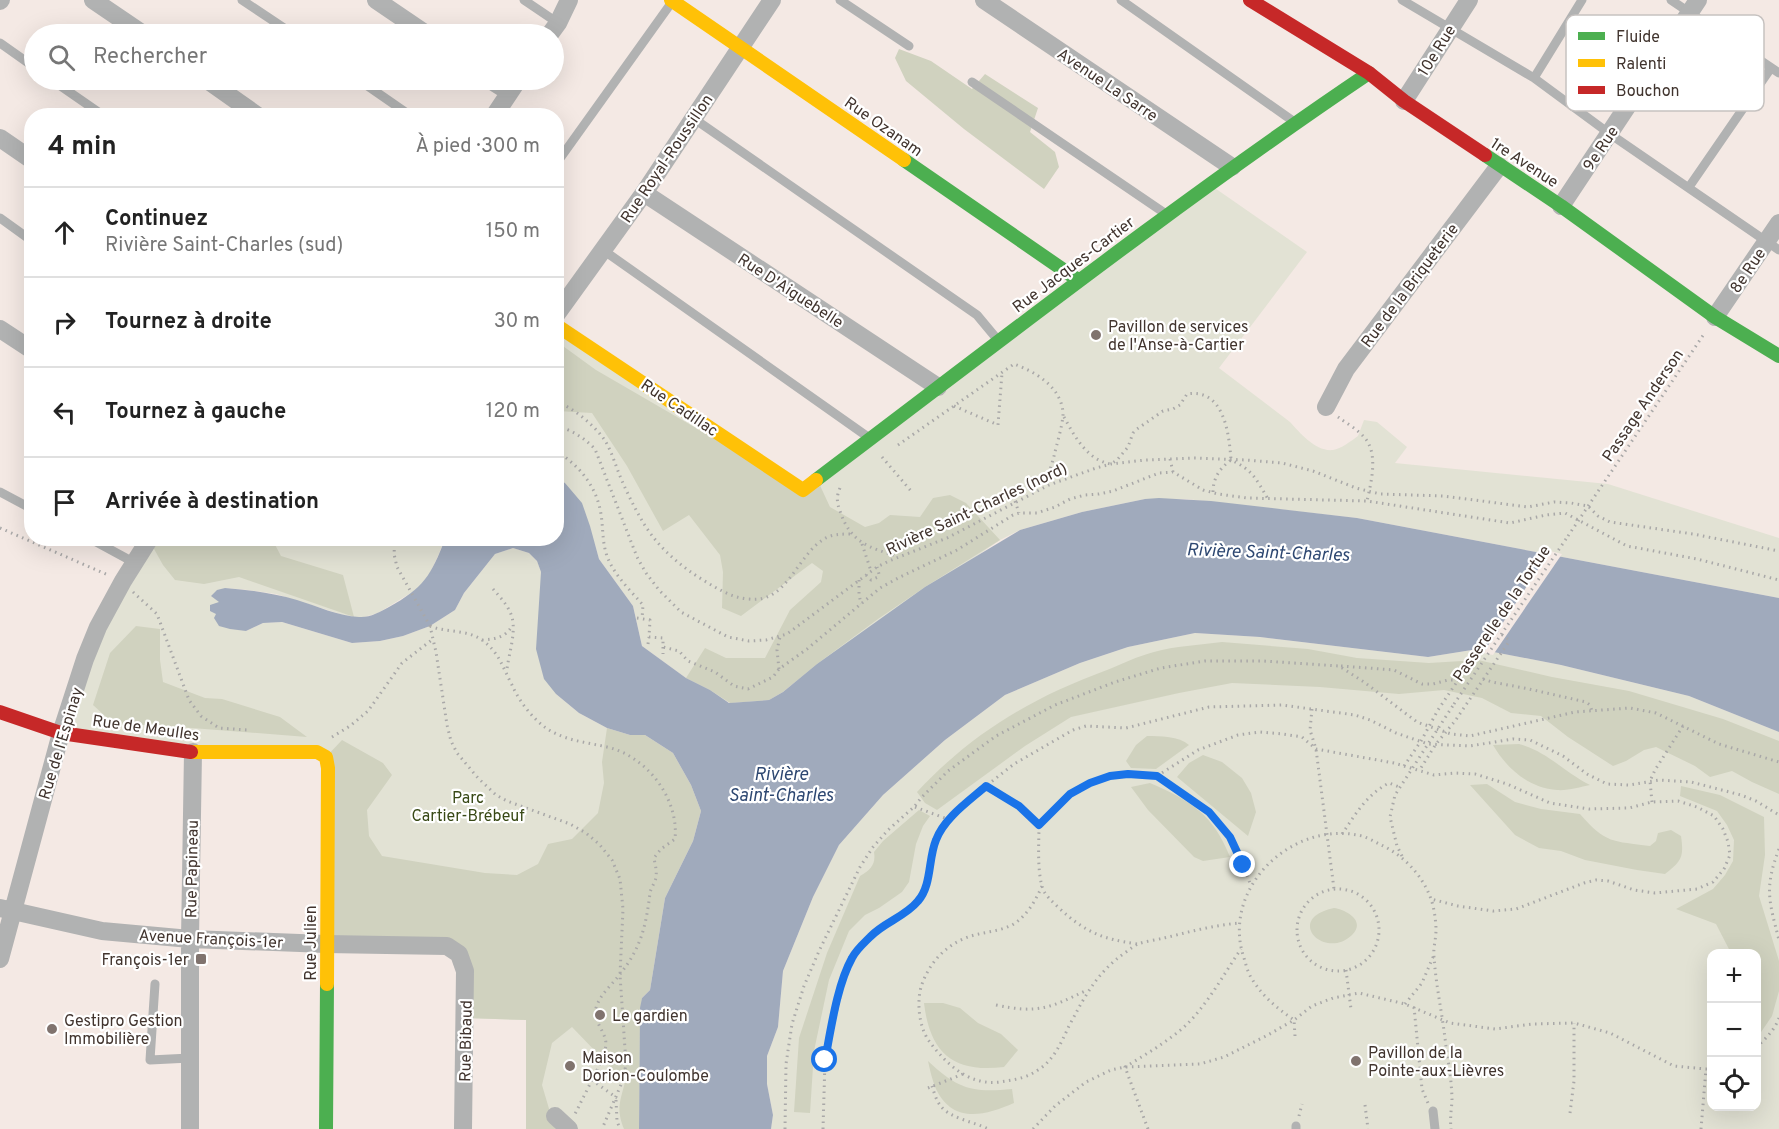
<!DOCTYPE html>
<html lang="fr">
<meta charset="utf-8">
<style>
body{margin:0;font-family:Overpass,sans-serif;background:#f2f2f2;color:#222}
.controls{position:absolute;right:18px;bottom:18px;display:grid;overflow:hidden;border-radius:12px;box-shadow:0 6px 24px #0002}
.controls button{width:54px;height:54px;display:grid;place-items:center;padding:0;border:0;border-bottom:2px solid #e0e0e0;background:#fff;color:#222;font:30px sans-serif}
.stop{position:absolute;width:18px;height:18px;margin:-14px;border:4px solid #1a73e8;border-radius:50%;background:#fff}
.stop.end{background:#1a73e8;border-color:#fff;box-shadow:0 2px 6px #0008}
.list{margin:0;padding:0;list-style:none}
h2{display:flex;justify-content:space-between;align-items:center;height:78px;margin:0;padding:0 24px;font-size:26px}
h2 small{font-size:20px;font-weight:400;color:#767676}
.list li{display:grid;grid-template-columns:39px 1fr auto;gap:18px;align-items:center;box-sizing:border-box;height:90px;padding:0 24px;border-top:2px solid #e0e0e0}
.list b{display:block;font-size:22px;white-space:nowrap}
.list p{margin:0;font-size:20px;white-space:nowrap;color:#767676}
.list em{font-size:20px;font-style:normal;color:#767676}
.icon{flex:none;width:33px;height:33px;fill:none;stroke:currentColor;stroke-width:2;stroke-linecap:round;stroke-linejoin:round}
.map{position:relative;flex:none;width:1779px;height:1129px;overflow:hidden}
.search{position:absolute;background:#fff;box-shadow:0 6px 24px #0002;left:24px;top:24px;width:540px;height:66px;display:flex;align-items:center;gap:15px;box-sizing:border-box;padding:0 21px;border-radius:33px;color:#767676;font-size:22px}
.panel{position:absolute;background:#fff;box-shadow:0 6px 24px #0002;left:24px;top:108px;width:540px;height:438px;border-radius:24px}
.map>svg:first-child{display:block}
</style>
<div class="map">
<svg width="1779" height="1129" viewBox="0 0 1779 1129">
<rect width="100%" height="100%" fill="#f4e9e4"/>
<path fill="#e2e2d4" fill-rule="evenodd" d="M1209,184L1307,252L1219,368L1290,422C1300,433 1316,452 1333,450C1341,449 1351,441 1358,436L1364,420L1377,422L1407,447L1395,463L1608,484L1779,538V598L1357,518L1186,499H1145L1082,512L1020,530L1000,540L769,700L730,703L686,678L642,646L633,606L599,559L595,545L565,483L557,478V325L803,490Z
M150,539H445L438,556L429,575L419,588L378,613L361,618L343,615L276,594L248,590L225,588L212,596L220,602L216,614L246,631L263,623L282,622L352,643L380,641L403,636L430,626L455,610L464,593L495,554L513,548L529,553L537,561L541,572V585L556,694L579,713L607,728L642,998L639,1129H526V1020L465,1018L459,954L326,944V757L61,733L85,659Z
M1195,633L1260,637L1428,657L1478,649L1561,665L1689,696L1779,732V1129H771L773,1115L767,1084V1056L778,1027L783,971L813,897L839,845L883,795L945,740L1005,695L1080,663L1128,647ZM1712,954H1756V1106H1712Z"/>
<path fill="#d0d2bf" d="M899,49L931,61L972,89L985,74L1038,108L1030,132L1055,152L1059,167L1044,189L964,129L906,81L895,58Z
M556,341L596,370L803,490L817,479L830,507L865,527L879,523L890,515L920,517L933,498L950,495L966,503L1000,540L925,587L878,619L817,664L783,692L769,700L730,703L710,690L686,678L705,648L726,658H765L790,610L821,582L823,571L812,563L741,616L722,608L723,572L720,555L689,515L663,531L627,466L592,413L557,411Z
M150,538L272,539L281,556L343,575L354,617L239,577L204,584L175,580L163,565L149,540Z
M136,626L160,629V660L163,682L205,698L222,699L280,717L307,737L153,725H115L93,705L110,653Z
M1222,642L1308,649L1357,658L1429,663L1478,660L1552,677L1629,691L1723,719L1779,741V794L1752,782L1732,771L1710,777L1695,766L1656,747L1644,750L1626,761L1613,766L1568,737L1541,716L1511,713L1482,698L1444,690L1399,694L1320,687L1232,683L1179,693L1071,717L1025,746L937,810L925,803L917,792C972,733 1031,698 1107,670C1122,664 1138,656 1154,652C1175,646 1199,645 1222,642Z
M607,728L630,735H645L673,753L691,785L701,811L693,841L665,898L650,990L642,998L640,1015L639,1129H624C616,1109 620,1102 625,1082L572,1027L552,1043L542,1085L555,1129H526V1020L465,1018L459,954L326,944V757L342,740L383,763L392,775L367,810L369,836L382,856L485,873L517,875L538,864L548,844L572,839L598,813L604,783L602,762Z
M1147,736C1160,736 1179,736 1189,745L1156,769L1131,768L1126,761L1136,745Z
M1519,744C1548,752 1564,772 1590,785C1580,787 1567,791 1557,790C1529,788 1507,769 1493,745Z
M1203,755L1222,762L1242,778L1251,793L1256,812L1248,836L1177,777L1189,763Z
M1150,783C1191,801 1213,814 1230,857L1203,861L1194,857L1148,810L1131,787Z
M1487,784L1515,802L1541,809L1580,814C1606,844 1613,841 1650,846L1656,841L1658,833L1671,830L1681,836C1684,857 1682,861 1665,874L1637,870L1585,860L1561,851L1539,848L1515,835L1470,785Z
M1681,786L1720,795L1764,817L1765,855L1759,896L1779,961V991L1772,1016L1757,1038L1756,954L1731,953L1716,924L1676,909L1713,889L1725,875L1733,861L1734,840L1727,825L1717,811L1680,796Z
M919,810L930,816L923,826L916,844L909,882L902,892L879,908L865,915L849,931L829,980L814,1051L810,1113L794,1112L799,1038L827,953L860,876C871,870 876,864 874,852L883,841Z
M1334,908C1347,910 1366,921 1352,935C1325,961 1283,919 1334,908Z
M924,1003H943L960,1008L978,1023L1001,1034L1018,1050L1004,1067C954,1073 930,1054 924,1003Z
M928,1061C958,1089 972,1093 1012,1089L1014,1103C984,1116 953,1124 936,1089C932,1080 930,1070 928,1061Z"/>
<path fill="#a0aabc" d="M557,478L565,483L582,503L590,526L599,559L633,606L642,646L686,678L710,690L729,703L769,700L783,692L817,664L925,587L1020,530L1082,512L1145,499L1159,498L1211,501L1357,518L1779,598V732L1689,696L1561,665L1478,649L1428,657L1260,637L1195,633L1128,647L1080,663L1005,695L945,740L883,795L839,845L813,897L783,971L778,1027L767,1056V1084L773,1115L771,1129H639L640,1008L642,998L650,990L665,898L693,841L701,811L691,785L673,753L645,735H630L607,728L579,713L556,694L544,679L536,649L541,572L537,561L529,553L513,548L495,554L464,593L455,610L430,626L403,636L380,641L352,643L282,622L263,623L246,631L230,629L219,626L214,618L216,614L210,611V605L219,602L211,596L217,590L225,588C250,590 273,593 297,600C317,606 338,616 359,617C369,618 380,612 389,607C423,588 431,576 445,539L556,538Z"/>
<path fill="#f4e9e4" d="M1550,551L1562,554L1493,655L1483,653Z"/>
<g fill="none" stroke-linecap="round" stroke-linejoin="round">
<path stroke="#a9a8a8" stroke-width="3" stroke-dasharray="1.5 4.5" stroke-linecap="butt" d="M556,401C572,408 588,420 600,434C609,444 613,458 618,471C625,489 634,507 644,524C659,548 679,565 703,580C718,589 732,598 749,599C787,604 797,555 824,539C832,534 841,534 851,534
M954,406L998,425L1002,373
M1064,417C1075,437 1087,460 1111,464L1117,460L1128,447L1133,433L1137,429L1163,411L1173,409L1180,405L1187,394C1224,388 1229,433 1231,460
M1338,417C1346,423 1357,429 1364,437C1379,453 1371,483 1367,501
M556,426C572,430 583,437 595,449L637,557L646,573L659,590L681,612L728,637L749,641L766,640L787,634L877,567L889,561L947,538L1049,485L1096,468L1111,464L1145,460L1195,458L1246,460L1282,463L1313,471L1356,488L1380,494L1443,496L1528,507L1554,502L1571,503L1588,506L1598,516L1610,522L1693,534L1779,551
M898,445L1014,364C1036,372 1063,388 1063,415C1062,428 1057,443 1054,456C1052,465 1047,475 1049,484
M556,451C576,463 593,482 599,505C604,522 601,539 607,556C614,575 630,590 643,605L642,619
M882,457L911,491
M1170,459L1173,472
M840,488C836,497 837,503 840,511C850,542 869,548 897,556
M1213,492C1213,478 1220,468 1231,460C1253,470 1256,479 1268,499
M1015,501L1019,513
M0,528L108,575
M1568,536L1704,334
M395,538L394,554L397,567L430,626L436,652L447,725L451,741L457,753L478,778L496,795L507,801L570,824L586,833L599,844L612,860L620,879L623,909L620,975L626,1064L623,1080L602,1129
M862,544L871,571
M866,575L871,580L878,577L879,574L877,567
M859,580V594L861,604
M493,589C499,596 506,603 510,612C518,628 509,652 507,669
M133,592L157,614L189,700L201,716L219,728L247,730
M637,618L650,620L649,637L663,638V647L679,651L688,661L715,672L734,686L748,689L773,677L779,669L807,649L880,588L900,577L957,550L1013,515L1019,513H1037L1055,507L1070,499L1085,495L1099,494L1113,491L1159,473L1173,472L1203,490L1218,494L1247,498L1367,501L1510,523L1546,515L1565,513L1627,546L1697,559L1779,580
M430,626C447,633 466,629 482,640C499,652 503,668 512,685C519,701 532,718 546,728C567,742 588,742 611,748C649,759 679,800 675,839L661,849L654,858C655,864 657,871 656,876C656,882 651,887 650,893C646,926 641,948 620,974C612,985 600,994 596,1008C593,1019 602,1028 605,1038C607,1044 605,1050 604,1056L575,1114
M482,640C495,639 505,638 512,626
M648,644L649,637
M663,647V654
M1341,666L1394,670L1422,684H1433L1448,680H1458
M779,669L777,650L780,637
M1483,679L1492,682L1529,689L1586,702L1590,705L1592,711
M1312,709L1310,730L1316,749L1334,889
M332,737L350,726L368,711L402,663L433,639
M1404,766L1421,741L1438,710L1491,631L1494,629L1508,639V643L1455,721L1436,744L1419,771
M1157,776C1184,793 1215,810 1231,839C1239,854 1245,870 1251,886
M986,786L1019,806L1039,825
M1652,802L1650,781L1655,770L1683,726
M915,807L950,820
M1342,834C1355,815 1367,794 1389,783L1399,787
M1779,849C1764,888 1769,901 1779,940
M1402,856L1397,846L1390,817L1395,795L1454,704
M1042,886C1035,902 1026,917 1012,925C998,932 982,932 968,937C946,945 930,962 922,984C916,1001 919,1027 929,1041C946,1064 969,1086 1000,1082C1013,1080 1027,1078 1038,1070C1054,1060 1061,1043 1069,1026C1085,996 1097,972 1126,952C1130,949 1134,946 1138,944C1146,941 1156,940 1164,938C1189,932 1214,925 1240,923
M1297 930a41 41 0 1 1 82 0a41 41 0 1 1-82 0Z
M1137,944C1102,939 1085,932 1059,908C1052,901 1044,895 1042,886C1037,868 1039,843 1039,825L1070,794L1090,783L1110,776L1128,775L1157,776L1198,750L1238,735L1260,732L1283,734L1302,737L1316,749L1394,763L1434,775L1455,773L1475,774L1507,784L1550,803L1589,809L1629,808L1652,802L1678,801L1697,807L1714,816L1723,829L1728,842L1730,855L1724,869L1713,882L1697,889L1655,893L1634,890L1608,881L1596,880L1584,883L1516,909L1493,911L1458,906L1431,899
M1346,970L1351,1009
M1405,1004L1422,983L1433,957
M996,1005C1038,1014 1050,1008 1087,990
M1414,1007L1422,1089L1428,1103
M1295,1036L1294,1020C1277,1008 1263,997 1252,979C1248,973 1246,965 1244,958C1220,888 1293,819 1362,836C1368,838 1374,841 1379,844C1402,854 1422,874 1431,899C1434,907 1436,921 1436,930C1436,939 1433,948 1434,957C1436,987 1443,1017 1446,1047C1449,1065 1452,1084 1452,1102C1451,1111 1450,1120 1451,1129
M1756,1047C1766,1039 1775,1029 1779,1018
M582,1073L617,1098
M932,1086C934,1092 936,1100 940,1105C948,1118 975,1122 988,1129
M928,1088L963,1074
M616,1100L617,1121L620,1129
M1365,1105L1368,1129
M1570,1113L1574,1081V1023
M1299,1116L1302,1104
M785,1129L786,1064L792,1024L804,986L819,951L860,867L873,847L888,830L914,807L921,798L948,771L996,736L1055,705L1115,682L1161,668L1205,661H1263L1339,666L1364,682L1417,722L1451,734L1470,736L1575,712L1630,708L1656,713L1719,744L1779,762
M823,1129L825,1060L845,976L853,957L871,936L918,901L924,890L932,851L937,837L950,820L986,786L1014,764L1073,730L1086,726L1126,728L1209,707L1282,705L1355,715L1370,720L1396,733L1428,744L1470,746L1513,739L1530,740L1563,756L1587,774L1607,784L1629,785L1659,780L1691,782L1741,795L1756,801L1779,815
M1033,1129L1055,1106L1086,1082L1111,1070L1125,1067L1200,1064L1224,1057L1268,1035L1294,1020L1312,1006L1333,998L1359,993L1405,1004L1450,1023L1495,1029L1532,1024L1574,1023L1610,1033L1674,1066L1706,1069L1712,1067
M1148,1129L1125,1067C1145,1055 1165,1043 1183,1028C1207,1006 1223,975 1241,949
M1701,1129L1706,1069"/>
<path stroke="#b1b2b2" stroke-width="9" d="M242,0L293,34
M524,0L558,23
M840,0L909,46
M1121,0L1293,121
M1402,0L1534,78L1610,134L1779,250
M1671,0L1779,73
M0,43L34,67
M1534,78L1582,0
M52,80L104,116
M359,80L411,116
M972,82L1166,214
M693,118L977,315L997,339
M556,164L672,2
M1689,187L1771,68
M0,218L32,241
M603,250L868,437
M0,492L32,509
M89,538L135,563
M155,984L150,1060L190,1058
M1433,1111L1435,1129
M1296,1126V1129"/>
<path stroke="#b1b2b2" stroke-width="18" d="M93,0L143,34
M376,0L426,34
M984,0L1232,167
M0,1L1,0
M550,34L558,23L569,0
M207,80L258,116
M490,80L509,92
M1404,101L1469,0
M494,116L518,80
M0,138L32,160
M644,193L938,387
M1561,206L1698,0
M556,315L644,193L772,0
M1715,317L1779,223
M0,329L32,350
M1326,407L1346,369L1499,166
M0,908L102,931L190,939L326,944L447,946L459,954L465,971L463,1129
M0,959L61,733L85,659L98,627L123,581L150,538
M555,1116L569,1129
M190,1129V939L193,752"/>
<path stroke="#4caf50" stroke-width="14" d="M1485,155L1561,206L1715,317L1779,356
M904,160L1078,280
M816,480C999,342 1179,201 1369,73
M326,1129L327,984"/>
<path stroke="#ffc107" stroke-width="14" d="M671,0L904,160
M556,325L803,490L816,480
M191,752H317L326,757L328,768L327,984"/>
<path stroke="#c62828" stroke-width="14" d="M1250,0L1369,73L1404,101L1485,155
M0,712L61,733L191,752"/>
<path stroke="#a9a8a8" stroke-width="3" stroke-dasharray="1.5 4.5" stroke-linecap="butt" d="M1454,704L1568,536"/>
</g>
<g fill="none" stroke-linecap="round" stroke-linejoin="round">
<path stroke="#1a73e8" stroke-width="8" d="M825,1060C831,1029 837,985 852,958C856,950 864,943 870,937C884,922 905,917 918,901C932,885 928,859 936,840C944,818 969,801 986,786L1019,806L1039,825L1070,794L1090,783L1110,776L1128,774L1157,776L1209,812L1230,837L1243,865"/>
</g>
<g fill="#80736e" stroke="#fff" stroke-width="2">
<circle cx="1096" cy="335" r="6"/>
<rect x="195" y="953" width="12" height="12" rx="3"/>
<circle cx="600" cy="1015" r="6"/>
<circle cx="52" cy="1029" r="6"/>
<circle cx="1356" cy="1061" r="6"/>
<circle cx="570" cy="1066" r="6"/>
</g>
<g text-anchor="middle" stroke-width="4.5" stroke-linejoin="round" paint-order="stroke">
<g font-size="16" fill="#41342e" stroke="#fff">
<text transform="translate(1436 50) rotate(-58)" y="6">10e Rue</text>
<text transform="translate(1108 84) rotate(34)" y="6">Avenue La Sarre</text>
<text transform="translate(884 126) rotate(35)" y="6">Rue Ozanam</text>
<text transform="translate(1600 148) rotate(-56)" y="6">9e Rue</text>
<text transform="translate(666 158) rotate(-56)" y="6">Rue Royal-Roussillon</text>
<text transform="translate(1525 162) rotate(33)" y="6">1re Avenue</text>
<text transform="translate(1073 264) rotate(-37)" y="6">Rue Jacques-Cartier</text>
<text transform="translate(1747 270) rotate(-56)" y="6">8e Rue</text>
<text transform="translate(1409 285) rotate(-53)" y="6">Rue de la Briqueterie</text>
<text transform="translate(791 290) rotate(33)" y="6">Rue D'Aiguebelle</text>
<text transform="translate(1642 405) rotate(-56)" y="6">Passage Anderson</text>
<text transform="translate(680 407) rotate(34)" y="6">Rue Cadillac</text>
<text transform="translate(976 508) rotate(-25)" y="6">Rivière Saint-Charles (nord)</text>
<text transform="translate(1501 613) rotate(-56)" y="6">Passerelle de la Tortue</text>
<text transform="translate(146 727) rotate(8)" y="6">Rue de Meulles</text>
<text transform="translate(60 743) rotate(-73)" y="6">Rue de l'Espinay</text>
<text transform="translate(191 869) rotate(-89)" y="6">Rue Papineau</text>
<text transform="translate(211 938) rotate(3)" y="6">Avenue François-1er</text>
<text transform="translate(310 943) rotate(-90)" y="6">Rue Julien</text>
<text transform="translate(465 1041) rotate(-89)" y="6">Rue Bibaud</text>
</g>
<g font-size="16" fill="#41342e" stroke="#fff" text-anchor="start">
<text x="1108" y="332">Pavillon de services<tspan x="1108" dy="18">de l'Anse-à-Cartier</tspan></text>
<text x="189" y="965" text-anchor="end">François-1er</text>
<text x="612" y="1021">Le gardien</text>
<text x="64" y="1026">Gestipro Gestion<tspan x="64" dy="18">Immobilière</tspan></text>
<text x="1368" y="1058">Pavillon de la<tspan x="1368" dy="18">Pointe-aux-Lièvres</tspan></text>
<text x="582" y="1063">Maison<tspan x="582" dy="18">Dorion-Coulombe</tspan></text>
</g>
<g font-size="16" fill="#384916" stroke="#fff">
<text x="468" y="803">Parc<tspan x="468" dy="18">Cartier-Brébeuf</tspan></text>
</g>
<g font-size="18" font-style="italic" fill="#2d4771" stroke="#fff">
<text transform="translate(1268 552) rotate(2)" y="6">Rivière Saint-Charles</text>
<text x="781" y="780">Rivière<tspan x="781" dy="21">Saint-Charles</tspan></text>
</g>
</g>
<rect x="1566" y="15" width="198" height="96" rx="9" fill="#fff" stroke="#c6c2c0" stroke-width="1.5"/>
<rect x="1578" y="32" width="27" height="8" fill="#4caf50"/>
<rect x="1578" y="59" width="27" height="8" fill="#ffc107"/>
<rect x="1578" y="86" width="27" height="8" fill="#c62828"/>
<g font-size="16" fill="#41342e">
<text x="1616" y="42">Fluide</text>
<text x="1616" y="69">Ralenti</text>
<text x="1616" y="96">Bouchon</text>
</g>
</svg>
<div class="controls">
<button>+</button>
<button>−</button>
<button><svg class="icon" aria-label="locate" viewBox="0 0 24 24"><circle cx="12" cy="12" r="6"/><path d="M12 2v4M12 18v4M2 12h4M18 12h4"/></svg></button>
</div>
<div class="stop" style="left:825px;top:1060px"></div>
<div class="stop end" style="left:1243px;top:865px"></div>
<div class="search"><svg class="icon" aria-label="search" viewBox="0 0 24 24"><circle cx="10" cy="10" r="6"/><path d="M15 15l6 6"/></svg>Rechercher</div>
<section class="panel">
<h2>4 min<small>À pied · 300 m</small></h2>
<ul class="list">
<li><svg class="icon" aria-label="ahead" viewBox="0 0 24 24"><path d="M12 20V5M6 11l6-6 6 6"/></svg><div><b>Continuez</b><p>Rivière Saint-Charles (sud)</p></div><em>150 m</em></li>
<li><svg class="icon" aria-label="right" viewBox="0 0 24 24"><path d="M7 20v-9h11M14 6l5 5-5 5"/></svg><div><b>Tournez à droite</b></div><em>30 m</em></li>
<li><svg class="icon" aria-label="left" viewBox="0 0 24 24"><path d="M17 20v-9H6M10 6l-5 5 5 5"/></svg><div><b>Tournez à gauche</b></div><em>120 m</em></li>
<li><svg class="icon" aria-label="arrive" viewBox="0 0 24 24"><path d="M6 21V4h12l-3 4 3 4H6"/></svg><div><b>Arrivée à destination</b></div></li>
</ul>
</section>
</div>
